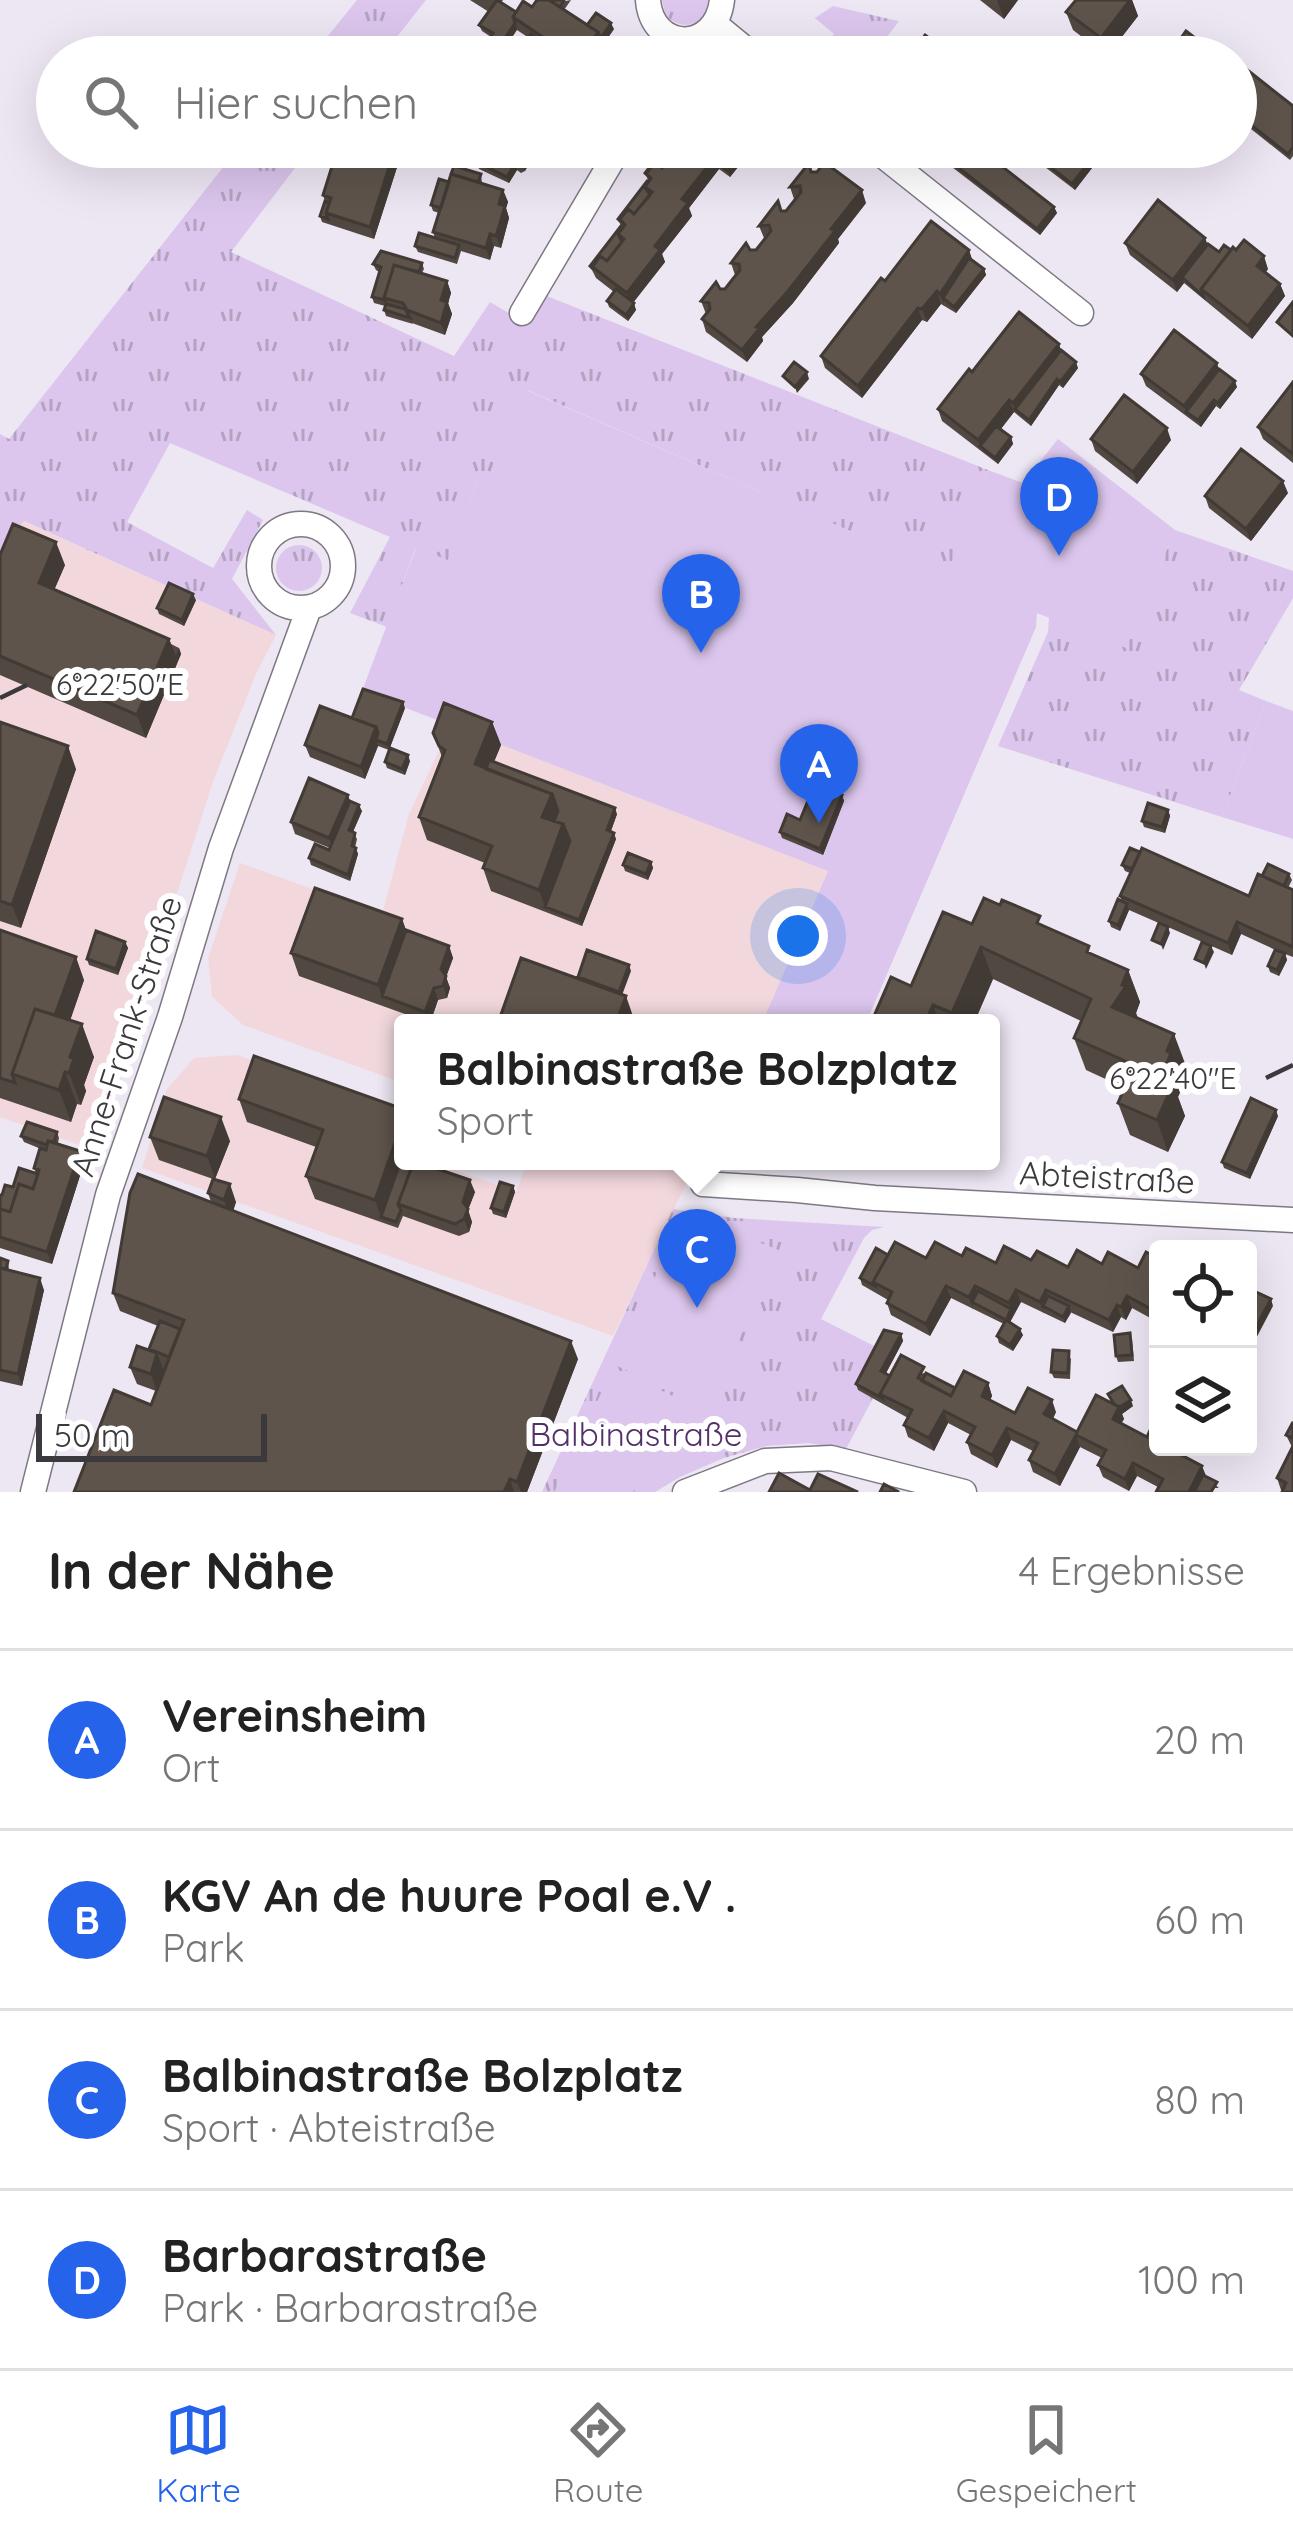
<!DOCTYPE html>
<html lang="de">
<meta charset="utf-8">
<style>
body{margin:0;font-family:Quicksand,sans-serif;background:#f2f2f2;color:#222}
.controls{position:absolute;right:36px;bottom:36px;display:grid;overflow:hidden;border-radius:12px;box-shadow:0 12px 48px #0002}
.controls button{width:108px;height:108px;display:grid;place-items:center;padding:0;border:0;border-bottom:3px solid #e0e0e0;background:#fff;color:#222;font:60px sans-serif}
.scale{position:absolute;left:36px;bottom:30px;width:231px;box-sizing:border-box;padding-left:12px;border:6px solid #3c393e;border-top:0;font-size:33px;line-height:42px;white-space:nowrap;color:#3c393e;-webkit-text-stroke:9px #fff;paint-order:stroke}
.you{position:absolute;left:798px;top:936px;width:42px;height:42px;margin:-30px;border:9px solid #fff;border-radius:50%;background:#1a73e8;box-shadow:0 0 0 18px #1a73e833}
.badge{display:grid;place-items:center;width:78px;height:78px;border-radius:50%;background:#2563eb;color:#fff;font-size:39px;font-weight:700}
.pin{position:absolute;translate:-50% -99px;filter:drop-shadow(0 3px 6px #0008)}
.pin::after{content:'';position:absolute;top:63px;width:42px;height:36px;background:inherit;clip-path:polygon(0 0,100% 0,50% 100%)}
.popup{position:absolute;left:394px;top:1014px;width:606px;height:156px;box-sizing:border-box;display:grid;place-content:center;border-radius:12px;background:#fff;filter:drop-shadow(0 3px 9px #0005);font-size:39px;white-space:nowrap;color:#767676}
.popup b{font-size:45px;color:#222}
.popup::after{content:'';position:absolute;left:50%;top:100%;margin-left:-24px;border:24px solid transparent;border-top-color:#fff}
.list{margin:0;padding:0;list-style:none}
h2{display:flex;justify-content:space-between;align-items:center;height:156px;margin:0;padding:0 48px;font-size:51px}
h2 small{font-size:39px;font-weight:400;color:#767676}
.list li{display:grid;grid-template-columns:78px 1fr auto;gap:36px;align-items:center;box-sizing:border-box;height:180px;padding:0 48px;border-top:3px solid #e0e0e0}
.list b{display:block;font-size:45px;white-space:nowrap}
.list p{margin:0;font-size:39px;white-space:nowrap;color:#767676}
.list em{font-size:39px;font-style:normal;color:#767676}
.icon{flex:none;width:66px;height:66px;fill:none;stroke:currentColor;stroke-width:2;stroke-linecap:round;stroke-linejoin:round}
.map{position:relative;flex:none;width:1293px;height:1492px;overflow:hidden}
.search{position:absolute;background:#fff;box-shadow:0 12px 48px #0002;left:36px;right:36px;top:36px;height:132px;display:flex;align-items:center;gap:30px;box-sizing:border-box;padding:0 42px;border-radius:66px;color:#767676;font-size:45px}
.sheet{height:876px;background:#fff}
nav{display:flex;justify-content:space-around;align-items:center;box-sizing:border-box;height:168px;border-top:3px solid #e0e0e0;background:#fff;font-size:33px;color:#767676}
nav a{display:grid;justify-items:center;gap:6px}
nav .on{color:#2563eb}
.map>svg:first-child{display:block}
</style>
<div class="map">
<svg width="1293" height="1492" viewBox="0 0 1293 1492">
<defs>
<pattern id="grass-tufts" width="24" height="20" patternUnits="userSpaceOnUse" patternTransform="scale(3)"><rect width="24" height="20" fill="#dcc6ed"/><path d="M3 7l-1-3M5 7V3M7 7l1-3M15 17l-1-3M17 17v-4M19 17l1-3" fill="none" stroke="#b4a2c1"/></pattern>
</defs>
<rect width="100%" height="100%" fill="#ede6f3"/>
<path fill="#f2d8dd" d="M23,521L276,635L256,674L213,782L94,1150L0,1117V551Z
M451,725L828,871L762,1023H403V1083L243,1025L212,997L208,958L240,863L382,914L409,814Z
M237,1055L403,1114V1161H441L443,1166L516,1192L528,1161H697L613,1336L142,1168L167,1089L194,1058Z"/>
<path fill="url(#grass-tufts)" d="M357,0H426L381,57H311Z
M662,0H708C706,24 685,33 666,16Z
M833,6L898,21H899L886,38L819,52L834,34L815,18Z
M239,147H311L231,252L454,356L490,302L526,323L544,295L988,470L948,574L527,390L493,473L477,481L448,561L415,549L387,627L350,613L390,537L170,443L127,522L213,568L247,510L263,520L232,579L276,635L24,521L0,551V434L9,439Z
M1175,530L1293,571V598L1239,690L1266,701L1222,817L998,746L1048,632L1049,617L1126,647Z
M276 568a23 23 0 1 1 46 0a23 23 0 1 1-46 0Z
M673,1209L734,1218L884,1227L872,1230L864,1238L821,1319L880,1349L858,1390L873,1398L846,1449L808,1443L766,1446L724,1458L680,1477L655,1492H542Z"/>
<path fill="#dcc6ed" d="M526,390L947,573L988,470L1023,483L1058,439L1175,530L1126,648L1037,613L1036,627L866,1023H762L828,871L362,691L416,548L448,560L477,481L493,472Z
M1266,701L1293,711V839L1222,817Z
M684,1213L779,1250L708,1408L615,1365Z
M613,1368L707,1412L683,1463L631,1492H554Z"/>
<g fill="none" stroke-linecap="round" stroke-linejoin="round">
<g stroke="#7e7883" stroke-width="27">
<path id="street" d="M648,0C652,52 716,53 722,0
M715,24L755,57
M872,147L1081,313
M522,313L620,147
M259 566a42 42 0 1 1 84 0a42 42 0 1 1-84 0Z
M703,1184L797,1190L875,1198L1293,1220
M33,1492L108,1195L170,1017L221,848L309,608
M685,1492L765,1461L831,1458L964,1492"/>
</g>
<use href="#street" stroke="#fff" stroke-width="24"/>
</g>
<path fill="#514841" d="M470,0H503L501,3L516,12L532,7L571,0L564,10L587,25L614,29L601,47L614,57H525L521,50L529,38L517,30L499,57H487L483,49L491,37L482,31L479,25L489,12Z
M980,0H1018L1004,19Z
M1076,0H1132L1138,16L1107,56L1073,30L1066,12Z
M1236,61L1293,106V156L1290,160L1236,117Z
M482,147H538L525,171L521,173L517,170L509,183L479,169L477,162L485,150Z
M665,147H745L743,149L747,156L730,177L719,169L689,208L692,216L662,254L665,262L633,303L636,310L628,321L609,307L607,301L614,292L596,278L590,266L621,226L618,219L648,180L645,173Z
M926,147H977L1054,207L1057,213L1040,235Z
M1019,147H1070L1092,168L1075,190Z
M366,153L400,158L374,239L322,222L320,216L325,201L323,195Z
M809,163L812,172L866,203L838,239L839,243L793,303L762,337L763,341L747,362L706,332L702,319L706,314L701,301L720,289H725L735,275L731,263L750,250H756L764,238L759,226L778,201L782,211H786L794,199L790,187Z
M481,174L482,183L503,190L508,202L506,208L509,218L501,248L494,246L490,260L461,251L457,264L418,252L415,246L435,238L433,232L439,213L433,211L431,205L449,182Z
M1125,243L1208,244L1219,252L1231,250L1268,269L1265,272L1280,284L1285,296L1252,339L1184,283L1177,292L1130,255Z
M969,250L972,261L984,269L986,275L956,313L941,304L927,322L922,320L862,398L825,368L821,356L885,281Z
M422,263L424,269L422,273L447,281L451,293L448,303L452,314L445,335L412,323L413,324L386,316L384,310L385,306L374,303L372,297L379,272L376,270L373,264Z
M1061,350L1078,368L1063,388L1059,385L1031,426L1014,412L1001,429L1011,437L1013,444L998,464L942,421L938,409L972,372Z
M1219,369L1237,387L1220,409L1216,406L1201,427L1146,386L1141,374Z
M1293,382V463L1263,439L1258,427Z
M1091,439L1171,440L1137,484L1095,451Z
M1288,493L1251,541L1209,508L1205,496Z
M0,555L65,565L54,590L169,639L171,644L179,648L181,654L146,738L0,675Z
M196,600L184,626L159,614L157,608Z
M405,708L389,750L378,746L365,779L310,757L305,745L352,718Z
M0,722L76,769L21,928L0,921Z
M492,722L501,745L494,762L617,814L611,831L616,839L582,926L491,891L483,868L485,863L427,840L419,817L442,757L433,733Z
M410,761L405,775L387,768L385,762Z
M842,795L844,801L823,855L782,838L780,832Z
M350,801L362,811L353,832L357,839L355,848L358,854L350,881L311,865L309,858L330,848L295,834L291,822Z
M1168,810L1170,816L1165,833L1144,827L1142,821Z
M651,862L653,868L648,880L625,871L623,865Z
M1122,865L1249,896L1262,876L1289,874L1292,880L1288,888L1293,890V957L1285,954L1287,960L1279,976L1270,972L1268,966L1282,953L1241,934L1232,955L1129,910L1120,931L1111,927L1109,921L1122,902L1120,896L1130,873L1125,871Z
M402,919L406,930L449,946L453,958L446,977L450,988L447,998L438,1000L430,1023L299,976L291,953L302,922Z
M972,924L1043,926L1092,954L1128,970L1140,1002L1136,1013L1137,1018L1186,1066L1180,1079L1183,1085L1178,1097L1185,1116L1168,1152L1130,1135L1118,1103L1125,1088L1086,1070L1074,1038L1081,1021L993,979L974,1023H871Z
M0,930L84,980L70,1021L94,1057L84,1085L86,1091L81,1105L77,1104L71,1122L0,1098Z
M125,942L128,948L118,975L89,965L87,959Z
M254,1056L403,1161H424L423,1163L475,1192L468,1210L472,1222L469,1232L459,1236L403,1216L398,1228L315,1199L306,1176L316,1147L247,1122L239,1099Z
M1278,1116L1250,1179L1224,1168L1222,1162Z
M57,1132L59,1138L58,1143L84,1163L52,1264L0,1248V1195L36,1174L34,1168L41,1149L24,1142L21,1136Z
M150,1137L230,1141L215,1179L236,1202L233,1210L578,1359L527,1492H74L151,1405L156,1391L137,1384L130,1367L149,1351L158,1326L120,1311L113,1293L211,1202L208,1193L213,1179L159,1160Z
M513,1186L515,1192L506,1218L493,1214L491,1208Z
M888,1255L926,1258L962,1256L996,1263L1031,1260L1068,1267L1102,1264L1138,1268L1158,1258V1330L1155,1328L1154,1320L1132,1308L1126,1320L1121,1317L1113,1332L1070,1312L1065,1323L1021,1302L1010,1322L1023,1335L1013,1351L999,1343L997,1336L1004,1324L951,1298L930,1336L891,1315L887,1303L888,1300L862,1285L860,1278Z
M0,1258L8,1261L9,1270L44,1290L22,1386L0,1381Z
M901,1334L903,1341L886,1373L890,1376L926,1373L955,1388L988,1383L992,1396L990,1400L1015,1413L1056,1412L1053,1419L1077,1432L1112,1403L1108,1394L1133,1406L1122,1414L1124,1419L1121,1423L1158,1447H1181L1179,1454L1219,1488L1158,1487L1137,1476L1129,1491L1103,1477L1098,1465L1102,1458L1080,1447L1060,1486L1033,1472L1029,1460L1033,1451L1011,1440L997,1468L971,1454L967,1442L971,1435L948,1423L934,1451L908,1437L904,1425L908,1418L858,1390L856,1384Z
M1132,1339L1134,1361L1118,1362L1116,1356Z
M1071,1358L1070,1379L1054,1378L1051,1372Z
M1293,1422V1492L1281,1490L1277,1478L1292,1447L1286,1435Z"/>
<path fill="#423b35" d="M997,0H1018L1004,19Z
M1130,0H1132L1138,16L1107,56L1101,38Z
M515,23L517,29L499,57H493Z
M611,23L614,29L595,57L590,45L598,32Z
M526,147H538L525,171L520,159Z
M723,147H735L717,163L719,169L689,208L692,216L662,254L665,262L631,305L627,293L682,199Z
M744,150L747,156L730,177L728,171Z
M398,152L400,158L374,239L370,227L391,161Z
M1089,162L1092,168L1075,190L1072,184Z
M515,164L517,170L509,183L507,177Z
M503,190L508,202L506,208L509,218L501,248L496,236L499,204Z
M862,190L866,203L838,239L839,243L793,303L762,337L763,341L747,362L742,350L756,327Z
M1054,207L1057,213L1040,235L1037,229Z
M490,234L494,246L490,260L486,248Z
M1205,238L1210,250L1182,277L1184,283L1177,292L1173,280Z
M969,250L973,262L943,298L944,306L940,294Z
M1264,256L1268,269L1262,278L1257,266Z
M984,269L986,275L956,313L954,307Z
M447,281L451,293L448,303L452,314L445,335L441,323V300Z
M1280,284L1285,296L1252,339L1248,326Z
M937,291L941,304L927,322L922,309Z
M634,303L636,310L628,321L626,315Z
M918,308L922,320L862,398L858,386Z
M1059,344L1063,356L1015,409L1017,415L1013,403Z
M1076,362L1078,368L1063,388L1060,382Z
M1217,363L1221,376L1186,412L1188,419L1184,406Z
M807,372L809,379L797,393L795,387Z
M1057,379L1059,385L1031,426L1029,420Z
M1235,381L1237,387L1220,409L1218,403Z
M1009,400L1014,412L985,449L980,446L978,440Z
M1214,400L1216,406L1201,427L1198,420Z
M1167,428L1171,440L1137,484L1133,472Z
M1011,437L1013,444L998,464L995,458Z
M1283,481L1288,493L1251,541L1246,529Z
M56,542L65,565L49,602L39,583Z
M193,594L196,600L184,626L182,620Z
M169,639L176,656L179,648L181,654L146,738L137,715Z
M403,702L405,708L389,750L387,744Z
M492,722L501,745L485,783L475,764Z
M376,727L380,740H376L378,746L365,779L361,767Z
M68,746L76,769L21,928L12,905Z
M408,755L410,761L405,775L402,769Z
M552,794L560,817L549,834L542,817Z
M348,795L352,807L334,850L329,838Z
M842,795L844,801L823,855L820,849Z
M359,805L362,811L351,836L349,830Z
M615,808L617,814L609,836L607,830Z
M1168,810L1170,816L1165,833L1162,827Z
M563,824L572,848L545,907L539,890Z
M614,833L616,839L582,926L579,920Z
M356,848L358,854L350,881L348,875Z
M651,862L653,868L648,880L646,874Z
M1127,904L1129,910L1120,931L1118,925Z
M402,919L410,942L382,996L386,1008L378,985Z
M1237,922L1241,934L1232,955L1228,943Z
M1168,927L1170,933L1163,950L1161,944Z
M125,942L128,948L118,975L116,969Z
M449,946L453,958L446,977L450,988L447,998L443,986L441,969Z
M1211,946L1214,952L1206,969L1204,963Z
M981,947L993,979L974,1023H956L952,1013Z
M1285,953L1287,960L1279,976L1277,970Z
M76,957L84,980L61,1046L53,1023Z
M629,965L631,971L621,998L619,992Z
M1128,970L1140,1002L1136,1013L1138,1018L1112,1007Z
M434,988L438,1000L430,1023L425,1012Z
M626,996L634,1019L633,1023H616Z
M933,1005L939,1023H925Z
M82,1024L94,1057L84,1085L86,1091L81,1105L69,1073L70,1057Z
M1174,1034L1186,1066L1180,1079L1183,1085L1178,1097L1185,1116L1168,1152L1157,1120L1156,1077L1161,1064L1171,1089L1173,1085L1166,1065L1167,1051Z
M65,1072L77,1104L71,1122L59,1090Z
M1276,1110L1278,1116L1250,1179L1247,1173Z
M221,1117L230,1141L215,1179L207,1156Z
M403,1120V1161L381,1217L375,1200Z
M80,1151L84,1163L52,1264L47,1252Z
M470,1180L475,1192L468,1210L472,1222L469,1232L464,1219L463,1202Z
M230,1184L236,1202L231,1218L224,1200Z
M513,1186L515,1192L506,1218L504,1212Z
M40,1278L44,1290L22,1386L18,1374Z
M946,1286L951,1298L930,1336L926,1324Z
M975,1286L980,1298L972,1302L973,1310L969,1297Z
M1016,1290L1021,1302L1008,1326L1006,1320L1011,1309L1009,1303Z
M1046,1290L1050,1302L1043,1306L1044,1314L1040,1302Z
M1127,1296L1132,1308L1126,1320L1121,1307Z
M1271,1299L1273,1306L1251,1348L1248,1342Z
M1117,1305L1121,1317L1113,1332L1109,1320Z
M1069,1306L1071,1313L1065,1323L1063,1317Z
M1020,1329L1023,1335L1013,1351L1010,1345Z
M901,1334L903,1341L884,1377L881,1371Z
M571,1341L578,1359L527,1492H521L517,1482Z
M157,1353L164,1371L157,1392L151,1374Z
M988,1383L992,1396L986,1408L982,1396Z
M1052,1400L1056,1412L1048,1427L1044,1414Z
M1131,1400L1133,1406L1122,1414L1124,1419L1117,1431L1113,1419L1118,1410Z
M944,1411L948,1423L934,1451L929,1438Z
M1007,1428L1011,1440L997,1468L992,1455Z
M1076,1435L1080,1447L1060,1486L1055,1474Z
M1133,1463L1137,1476L1129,1491L1125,1479Z
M1202,1466L1207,1478L1200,1492H1189Z
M510,1479L514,1492H504Z"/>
<path fill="#5e544c" stroke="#423b35" stroke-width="3" d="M497,0L516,12L513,17L515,23L493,56L483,49L493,33L479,25Z
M537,0H549L598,32L590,45L598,50L600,47L614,55L612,57H540L550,42L513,17L523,1L532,7Z
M549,0H564L560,7Z
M1076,0H1130L1101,38L1066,12Z
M596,13L611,23L601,38L598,32L587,25Z
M1186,31L1220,57H1194L1177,44Z
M531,34L548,46L540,57H532L521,50Z
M925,35L954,57H909Z
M1236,61L1293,106V147L1288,154L1236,113Z
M338,147H347L391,161L370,227L326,213L331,198L323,195Z
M368,147H384L398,152L393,167L391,161L366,153Z
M487,147L515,164L507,177L477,162Z
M495,147H526L520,159L516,161Z
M665,147H667L663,152L668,160L662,168L655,162L646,174L645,173Z
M667,147H723L682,199L688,203L655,246L660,250L627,293L591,266L600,256L607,261L624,239L618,234L625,225L620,219L628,209L634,214L652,192L645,187L651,178L646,174L655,162L662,168L670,157L663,152Z
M729,147H741L744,150L728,171L717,163Z
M932,147H977L1054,207L1037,229Z
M1025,147H1070L1089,162L1072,184Z
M824,162L862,190L831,229L835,231L788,291L756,327L759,329L742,350L702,319L710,309L709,303L701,301L716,282L720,289H725L732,280L740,270L739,264L731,263L746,243L750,250H756L771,231L769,225L759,226L778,201L781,211H786L794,201L801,192L800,186L790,187L809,163L811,172H817Z
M454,166L481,174L478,182L451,174Z
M451,174L503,190L499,204L505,206L501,220L496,236L490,234L486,248L433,232Z
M439,179L449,182L441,208L431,205Z
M648,180L645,187L650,195L634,214L628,209L620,219L621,222L618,219Z
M1158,200L1205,238L1173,280L1125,243Z
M325,201L329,203L326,213L328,219L320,216Z
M931,221L969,250L940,294L937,291L922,309L918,308L858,386L821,356L881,278L885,281Z
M621,226L623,227L618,234L622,242L607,261L600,256L592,268L590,266Z
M419,233L459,245L455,258L415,246Z
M1244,240L1264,256L1257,266L1280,284L1248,326L1201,289L1233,247L1236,250Z
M1208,244L1219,252L1224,245L1231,250L1201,289L1203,296L1182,277Z
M381,251L422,263L419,272L394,265L384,298L385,300L372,297L381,267L373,264Z
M969,258L984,269L954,307L943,298Z
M394,265L447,281L441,300L447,302L441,323L407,310L403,303L384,298Z
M616,289L634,303L626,315L607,301Z
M1293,302V336L1277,322Z
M386,304L405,309L410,318L384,310Z
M1019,312L1059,344L1013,403L1009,400L978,440L938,409L969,369L972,372Z
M1174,330L1217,363L1184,406L1141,374Z
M1061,350L1076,362L1060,382L1057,379L1029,420L1015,409Z
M794,362L807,372L795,387L783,376Z
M1219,369L1235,381L1218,403L1214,400L1198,420L1186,412Z
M1293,382V454L1258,427Z
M1124,395L1167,428L1133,472L1091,439Z
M996,426L1011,437L995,458L980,446Z
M1241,449L1283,481L1246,529L1205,496Z
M13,524L56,542L39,583L169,639L137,715L0,656V555Z
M169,583L193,594L182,620L157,608Z
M363,689L403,702L387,744L376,740L378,733L376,727L352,718Z
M444,703L492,722L475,764L552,794L542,817L563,824L539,890L483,868L492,846L419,817L445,750L439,746L433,733Z
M320,706L376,727L361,767L305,745Z
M0,722L68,746L12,905L0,901Z
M390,748L408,755L402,769L385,762Z
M489,760L615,808L607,830L614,833L579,920L545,907L570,841L563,824L554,821L558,811L552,794L486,769Z
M309,778L348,795L329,838L291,822Z
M815,784L842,795L820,849L780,832L787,814L800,820Z
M350,801L359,805L349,830L355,833L352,846L356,848L348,875L309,858L315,844L329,850Z
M1148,803L1168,810L1162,827L1142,821Z
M1130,848L1140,852L1132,869L1122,865Z
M1142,848L1249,896L1258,874L1293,890V947L1237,922L1228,943L1120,896Z
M628,853L651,862L646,874L623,865Z
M1268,864L1289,874L1284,886L1262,876Z
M315,888L402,919L378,985L291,953Z
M984,898L1000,905L1002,900L1040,916L1037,923L1089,946L1087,952L1128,970L1122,985L1126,986L1112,1007L1174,1034L1167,1051L1171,1053L1166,1065L1161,1064L1156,1077L1173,1084L1157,1120L1118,1103L1134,1065L1074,1038L1091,999L981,947L952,1013L933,1005L925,1023H871L891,977L911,986L943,912L972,924Z
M1118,899L1127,904L1118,925L1109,921Z
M1159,923L1168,927L1161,944L1152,940Z
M0,930L76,957L55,1015L35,1009L12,1074L15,1083L0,1078Z
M406,930L449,946L441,969L446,976L443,986L434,988L425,1012L382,996Z
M96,931L125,942L116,969L87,959Z
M1202,942L1211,946L1204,963L1195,959Z
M587,950L629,965L619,992L578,977Z
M1275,950L1285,953L1277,970L1268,966Z
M521,958L626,996L616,1023H498Z
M35,1009L82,1024L70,1057L74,1059L69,1073L65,1072L59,1090L12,1074Z
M254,1056L403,1109V1120L375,1200L306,1176L323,1130L239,1099Z
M164,1097L221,1117L207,1156L150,1137Z
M1251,1098L1276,1110L1247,1173L1222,1162Z
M27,1122L57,1132L54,1142L48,1141L47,1145L21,1136Z
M48,1141L80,1151L47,1252L0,1237V1209L10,1212L19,1184L33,1189L39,1170L34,1168L40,1148L46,1150Z
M403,1154V1161H414L398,1204L401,1210L396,1222L381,1217Z
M414,1161L470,1180L463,1202L468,1209L464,1219L455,1224L398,1204Z
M19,1168L38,1174L33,1189L19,1184L10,1212L0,1209V1195H2L5,1185L13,1187Z
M138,1174L571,1341L517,1482L510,1479L504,1492H74L114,1390L151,1405L184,1320L113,1293L130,1193Z
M213,1179L230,1184L224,1200L208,1193Z
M500,1182L513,1186L504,1212L491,1208Z
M895,1242L926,1258L935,1242L962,1256L966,1248L996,1263L1004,1246L1031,1260L1037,1251L1068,1267L1077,1250L1102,1264L1108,1252L1138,1268L1146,1252L1158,1258V1309L1152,1306L1151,1309L1127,1296L1121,1307L1117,1305L1109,1320L1046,1290L1040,1302L1016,1290L1009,1303L975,1286L969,1297L946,1286L926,1324L887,1303L892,1292L873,1282Z
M876,1248L888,1255L873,1282L875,1286L860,1278Z
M0,1258L8,1261L6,1269L0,1268Z
M0,1268L40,1278L18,1374L0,1370Z
M978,1291L1011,1309L1006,1320L972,1302Z
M1254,1291L1271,1299L1248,1342V1303Z
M1048,1296L1069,1306L1063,1317L1043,1306Z
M1006,1320L1020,1329L1010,1345L997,1336Z
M160,1321L180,1329L169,1357L149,1349Z
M884,1330L901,1334L881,1371L890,1376L880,1394L882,1398L856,1384Z
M1130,1333L1132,1355L1116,1356L1114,1335Z
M137,1346L157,1353L151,1374L130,1367Z
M1053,1350L1069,1351L1068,1373L1051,1372Z
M901,1355L924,1367L918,1378L951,1396L964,1371L988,1383L982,1396L1015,1413L1028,1388L1052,1400L1044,1414L1077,1432L1096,1395L1119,1407L1113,1419L1147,1437L1153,1424L1158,1426V1447H1171L1170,1449L1202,1466L1189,1492H1156L1163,1479L1133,1463L1125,1479L1098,1465L1106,1450L1076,1435L1055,1474L1029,1460L1038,1443L1007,1428L992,1455L967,1442L975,1427L944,1411L929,1438L904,1425L912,1410L880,1394Z
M926,1373L955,1388L951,1396L922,1381Z
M1122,1386L1131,1400L1118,1408L1119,1407L1114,1404L1108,1394Z
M1293,1422V1438L1286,1435Z
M1293,1446V1492H1282L1286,1483L1277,1478Z
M779,1473L810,1490L818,1474L858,1492H769Z
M1203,1475L1217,1482L1211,1492H1194Z
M884,1484L899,1492H880Z"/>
<path fill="none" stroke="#3c393e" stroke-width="4.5" d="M0,698L27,685M1266,1078L1293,1065"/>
<g text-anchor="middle" stroke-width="12" stroke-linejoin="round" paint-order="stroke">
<g font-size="33" fill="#3c393e" stroke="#fff">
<text transform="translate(126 1036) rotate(-72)" y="12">Anne-Frank-Straße</text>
<text transform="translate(1107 1177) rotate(3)" y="12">Abteistraße</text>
</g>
<g font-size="33" fill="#533069" stroke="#fff">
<text x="636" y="1446">Balbinastraße</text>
</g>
</g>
<g font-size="30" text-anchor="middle" fill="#3c393e" stroke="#fff" stroke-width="12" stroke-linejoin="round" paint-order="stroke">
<text x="120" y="695">6°22'50"E</text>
<text x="1173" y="1089">6°22'40"E</text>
</g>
</svg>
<div class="controls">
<button><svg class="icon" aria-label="locate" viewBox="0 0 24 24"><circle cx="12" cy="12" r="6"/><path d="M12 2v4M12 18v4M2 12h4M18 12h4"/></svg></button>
<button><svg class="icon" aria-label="layers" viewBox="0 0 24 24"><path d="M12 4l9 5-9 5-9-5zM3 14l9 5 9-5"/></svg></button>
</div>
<div class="scale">50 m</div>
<div class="you"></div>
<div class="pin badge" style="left:819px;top:823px">A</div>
<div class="pin badge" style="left:701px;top:653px">B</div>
<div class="pin badge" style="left:697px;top:1308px">C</div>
<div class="popup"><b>Balbinastraße Bolzplatz</b>Sport</div>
<div class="pin badge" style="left:1059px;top:556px">D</div>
<div class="search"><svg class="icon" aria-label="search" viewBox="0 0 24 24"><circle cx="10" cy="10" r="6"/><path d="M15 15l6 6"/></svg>Hier suchen</div>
</div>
<section class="sheet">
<h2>In der Nähe<small>4 Ergebnisse</small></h2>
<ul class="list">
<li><span class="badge">A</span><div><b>Vereinsheim</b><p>Ort</p></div><em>20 m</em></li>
<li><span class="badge">B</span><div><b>KGV An de huure Poal e.V .</b><p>Park</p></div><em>60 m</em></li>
<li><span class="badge">C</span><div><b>Balbinastraße Bolzplatz</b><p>Sport · Abteistraße</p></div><em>80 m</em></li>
<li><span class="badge">D</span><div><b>Barbarastraße</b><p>Park · Barbarastraße</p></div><em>100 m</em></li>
</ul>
</section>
<nav>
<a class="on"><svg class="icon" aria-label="map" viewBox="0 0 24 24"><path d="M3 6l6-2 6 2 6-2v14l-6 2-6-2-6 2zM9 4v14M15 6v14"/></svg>Karte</a>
<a><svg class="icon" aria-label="directions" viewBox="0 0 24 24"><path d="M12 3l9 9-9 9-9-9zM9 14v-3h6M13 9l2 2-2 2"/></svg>Route</a>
<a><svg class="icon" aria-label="saved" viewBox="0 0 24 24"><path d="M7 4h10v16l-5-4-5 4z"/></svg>Gespeichert</a>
</nav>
